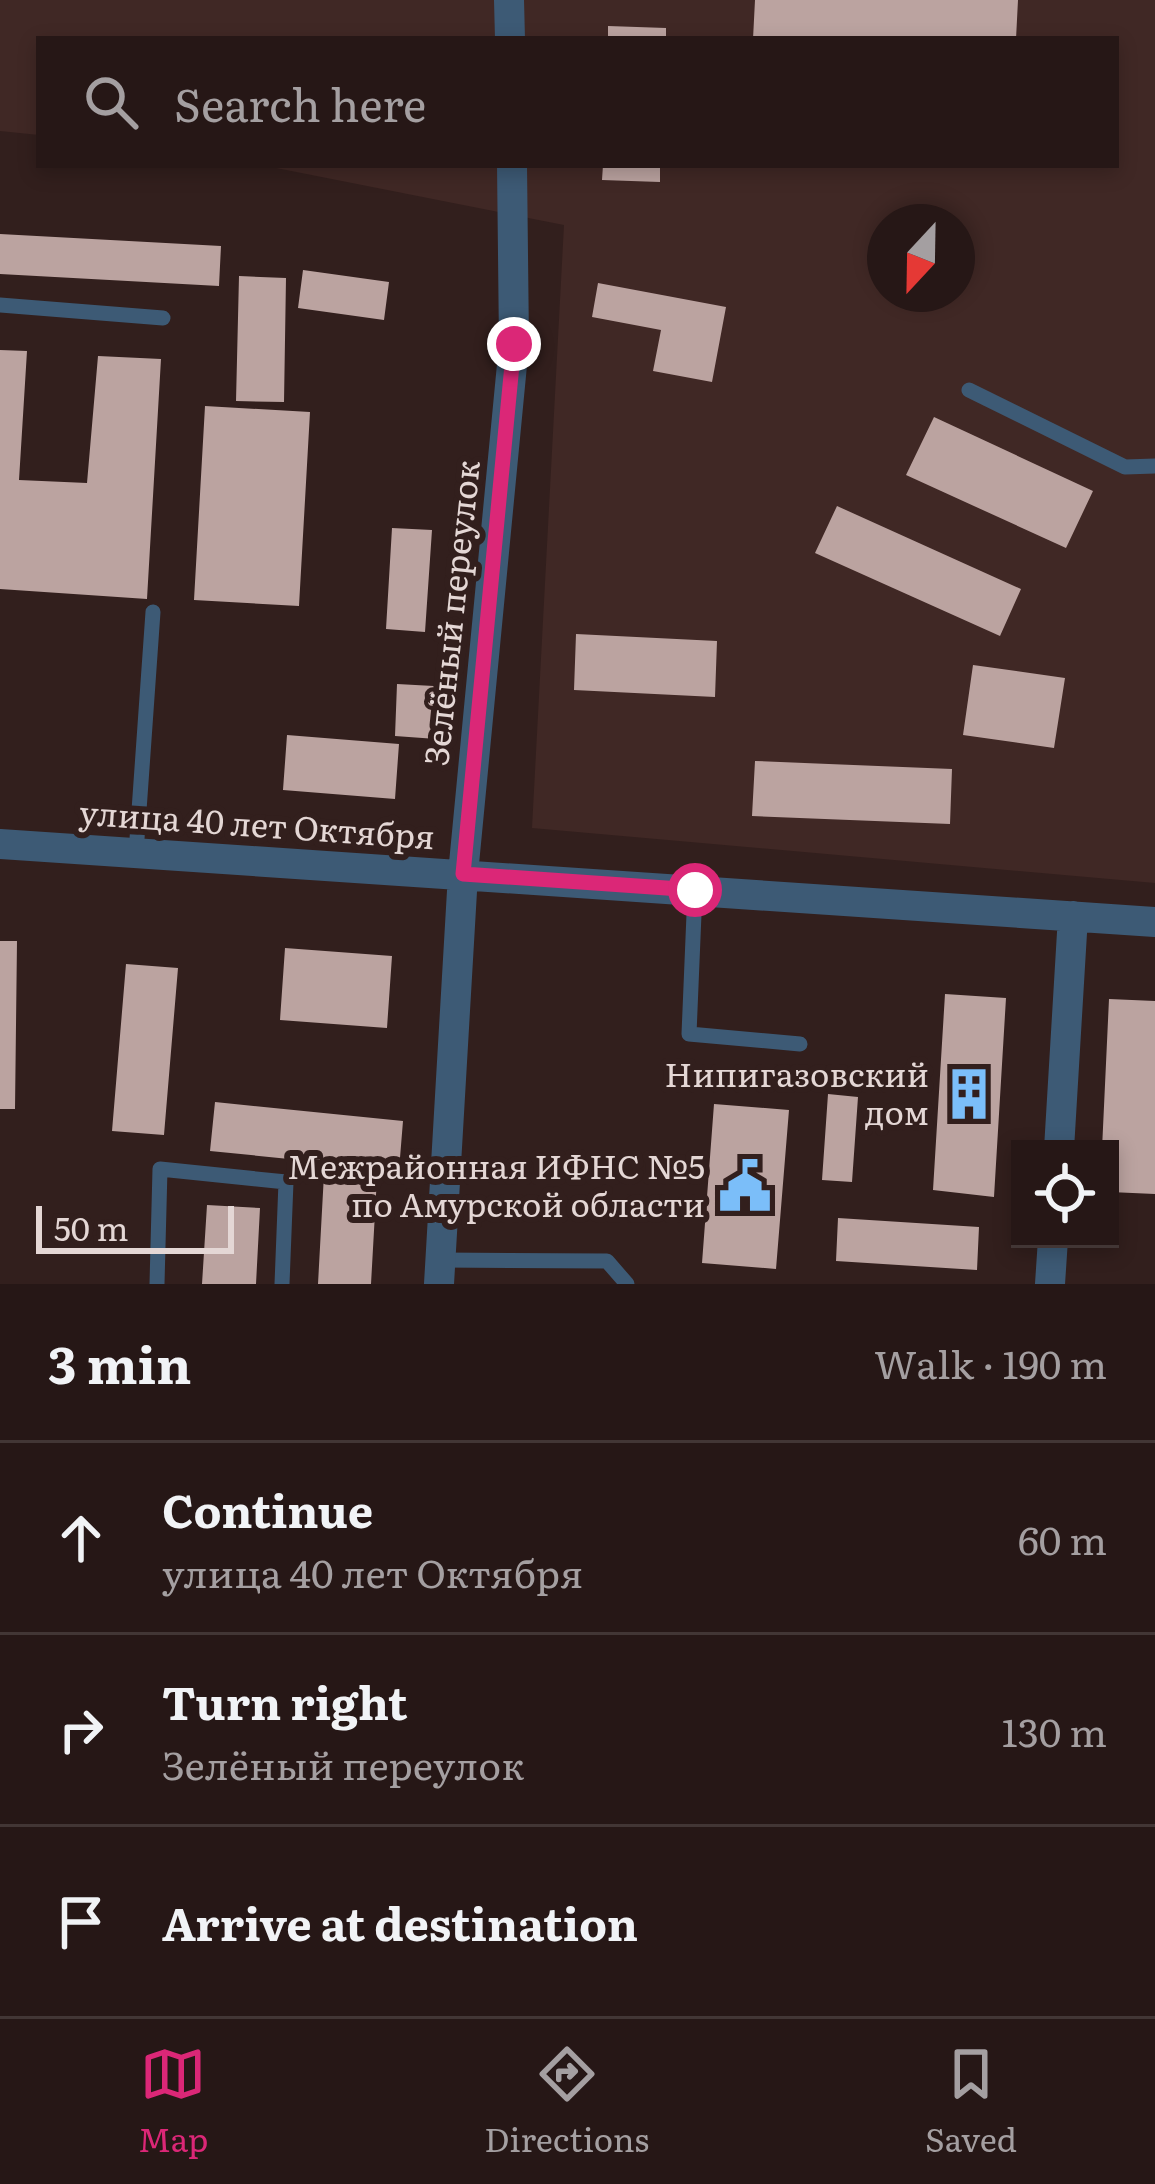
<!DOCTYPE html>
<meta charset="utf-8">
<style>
body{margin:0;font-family:Literata,serif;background:#2e201f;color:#f1f3f6}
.controls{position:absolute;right:36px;bottom:36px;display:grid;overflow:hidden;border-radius:0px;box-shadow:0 6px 18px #0003}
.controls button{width:108px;height:108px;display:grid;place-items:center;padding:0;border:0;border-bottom:3px solid #423635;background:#261716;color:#f1f3f6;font:60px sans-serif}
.compass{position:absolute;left:867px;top:204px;width:108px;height:108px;border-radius:50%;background:#261716;box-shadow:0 6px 18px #0003;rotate:202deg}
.scale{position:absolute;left:36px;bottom:30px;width:198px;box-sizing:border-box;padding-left:12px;border:6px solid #e4d7d5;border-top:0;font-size:33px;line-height:42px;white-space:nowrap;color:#e4d7d5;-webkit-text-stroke:9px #321f1d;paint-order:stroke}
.stop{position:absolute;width:36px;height:36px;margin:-27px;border:9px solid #db2777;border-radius:50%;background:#fff}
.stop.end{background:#db2777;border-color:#fff;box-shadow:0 3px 12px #0008}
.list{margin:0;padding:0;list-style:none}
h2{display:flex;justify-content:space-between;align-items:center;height:156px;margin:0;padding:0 48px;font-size:51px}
h2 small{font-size:39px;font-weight:400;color:#a49fa1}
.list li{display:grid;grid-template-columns:78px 1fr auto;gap:36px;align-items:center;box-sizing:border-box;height:192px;padding:0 48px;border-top:3px solid #423635}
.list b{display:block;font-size:45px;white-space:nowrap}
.list p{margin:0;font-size:39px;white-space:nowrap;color:#a49fa1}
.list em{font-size:39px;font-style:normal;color:#a49fa1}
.icon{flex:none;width:66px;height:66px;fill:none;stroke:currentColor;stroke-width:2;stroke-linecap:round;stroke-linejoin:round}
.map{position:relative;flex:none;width:1155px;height:1284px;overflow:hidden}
.search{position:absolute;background:#261716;box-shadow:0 6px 18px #0003;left:36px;right:36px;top:36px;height:132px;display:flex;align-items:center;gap:30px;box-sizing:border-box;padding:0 42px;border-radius:0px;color:#a49fa1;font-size:45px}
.sheet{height:732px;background:#261716}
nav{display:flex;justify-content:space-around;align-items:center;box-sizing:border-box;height:168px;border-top:3px solid #423635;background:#261716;font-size:33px;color:#a49fa1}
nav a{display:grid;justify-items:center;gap:6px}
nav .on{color:#db2777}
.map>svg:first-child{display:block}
</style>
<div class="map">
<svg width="1155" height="1284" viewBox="0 0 1155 1284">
<rect width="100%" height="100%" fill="#321f1d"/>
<path fill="#402825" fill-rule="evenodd" d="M0,0H1155V883L532,828L564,225L261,165H1116V39H39V135L0,131ZM885,222H957V294H885Z"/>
<path fill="#bba3a0" d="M755,0H1018L1016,39H753Z
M608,26L666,28V39H608Z
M603,165H660V182L602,180Z
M0,234L221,246L219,286L0,274Z
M303,270L389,282L384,320L298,308Z
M239,276L286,278L284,402L236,401Z
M598,283L726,307L712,382L653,371L661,330L592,317Z
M0,350L27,351L19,480L87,483L98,356L161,359L147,599L0,589Z
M205,406L310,412L299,606L194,600Z
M934,417L1093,491L1066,548L906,475Z
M837,506L1021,589L1000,636L815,553Z
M392,528L432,530L425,632L386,629Z
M576,634L717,641L715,697L574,690Z
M973,665L1065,678L1054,748L963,735Z
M397,684L452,687L450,740L395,736Z
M287,735L399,744L395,799L283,790Z
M755,761L952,769L950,824L752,816Z
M0,941H17L15,1109H0Z
M285,948L392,956L387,1028L280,1020Z
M126,964L178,968L164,1135L112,1131Z
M945,994L1006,998L994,1197L933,1190Z
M1109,999L1155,1001V1194L1110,1192V1149H1102Z
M828,1094L858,1097L852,1182L822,1180Z
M215,1102L403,1121L399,1170L210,1151Z
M714,1104L789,1110L776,1269L702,1263Z
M324,1174L377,1177L371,1284H318Z
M207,1205L260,1208L256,1284H202Z
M838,1218L979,1227L977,1270L836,1261Z"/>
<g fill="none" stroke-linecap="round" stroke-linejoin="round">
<path stroke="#3d5a75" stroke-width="15" d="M0,305L163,318
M969,390L1125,467L1155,466
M136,853L153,612
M695,890L689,1034L800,1044
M440,1260L607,1261L627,1284
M157,1284L160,1169L286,1182L282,1284"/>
<path stroke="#3d5a75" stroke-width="30" d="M509,0L510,39
M0,844L1155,922
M1059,1149L1073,916
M439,1284L463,874L514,344L512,165
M1050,1284L1053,1239"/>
</g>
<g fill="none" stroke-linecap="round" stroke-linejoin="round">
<path stroke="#db2777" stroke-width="15" d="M514,344L463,874L695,890"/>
</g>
<defs>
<g id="building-bare" transform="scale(4.14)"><path d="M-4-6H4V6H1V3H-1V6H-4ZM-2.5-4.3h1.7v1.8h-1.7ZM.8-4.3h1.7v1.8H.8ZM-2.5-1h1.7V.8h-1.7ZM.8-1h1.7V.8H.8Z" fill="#7bbef9" stroke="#321f1d" stroke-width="2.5" paint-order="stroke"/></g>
<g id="civic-bare" transform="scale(4.14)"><path d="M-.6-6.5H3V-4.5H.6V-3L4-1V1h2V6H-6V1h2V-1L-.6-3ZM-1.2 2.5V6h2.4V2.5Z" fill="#7bbef9" stroke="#321f1d" stroke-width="2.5" paint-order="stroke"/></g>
</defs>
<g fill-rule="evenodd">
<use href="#building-bare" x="969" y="1094"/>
<use href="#civic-bare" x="745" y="1186"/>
</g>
<g text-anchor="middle" stroke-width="12" stroke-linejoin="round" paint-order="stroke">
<g font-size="33" fill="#e4d7d5" stroke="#321f1d">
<text transform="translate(452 613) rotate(-84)" y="12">Зелёный переулок</text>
<text transform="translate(257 825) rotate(4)" y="12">улица 40 лет Октября</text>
</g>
<g font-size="33" fill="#e4d7d5" stroke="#321f1d" text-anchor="end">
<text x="929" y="1087">Нипигазовский<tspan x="929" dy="38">дом</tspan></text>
<text x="705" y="1179">Межрайонная ИФНС №5<tspan x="705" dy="38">по Амурской области</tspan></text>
</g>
</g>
</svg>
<div class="controls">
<button><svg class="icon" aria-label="locate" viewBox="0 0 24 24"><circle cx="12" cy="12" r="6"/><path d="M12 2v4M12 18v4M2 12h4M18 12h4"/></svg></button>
</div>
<svg class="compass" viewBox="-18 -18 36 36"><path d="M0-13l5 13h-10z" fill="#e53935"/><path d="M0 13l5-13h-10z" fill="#a49fa1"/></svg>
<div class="scale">50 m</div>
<div class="stop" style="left:695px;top:890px"></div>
<div class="stop end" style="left:514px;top:344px"></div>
<div class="search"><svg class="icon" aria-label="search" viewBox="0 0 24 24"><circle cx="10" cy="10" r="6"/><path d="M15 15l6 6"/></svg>Search here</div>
</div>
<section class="sheet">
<h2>3 min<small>Walk · 190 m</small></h2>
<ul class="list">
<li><svg class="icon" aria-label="ahead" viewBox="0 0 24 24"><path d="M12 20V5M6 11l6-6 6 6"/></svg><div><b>Continue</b><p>улица 40 лет Октября</p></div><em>60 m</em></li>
<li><svg class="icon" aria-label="right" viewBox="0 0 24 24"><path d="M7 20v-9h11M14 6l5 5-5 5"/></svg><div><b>Turn right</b><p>Зелёный переулок</p></div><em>130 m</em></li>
<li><svg class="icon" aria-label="arrive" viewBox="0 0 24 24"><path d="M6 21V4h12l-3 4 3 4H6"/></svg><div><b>Arrive at destination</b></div></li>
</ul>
</section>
<nav>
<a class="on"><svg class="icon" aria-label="map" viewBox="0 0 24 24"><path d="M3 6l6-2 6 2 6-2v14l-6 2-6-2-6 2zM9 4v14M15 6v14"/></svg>Map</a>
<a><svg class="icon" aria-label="directions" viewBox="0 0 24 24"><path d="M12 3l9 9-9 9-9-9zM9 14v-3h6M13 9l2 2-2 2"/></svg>Directions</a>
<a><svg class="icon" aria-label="saved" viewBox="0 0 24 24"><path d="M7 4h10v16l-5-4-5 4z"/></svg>Saved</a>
</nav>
